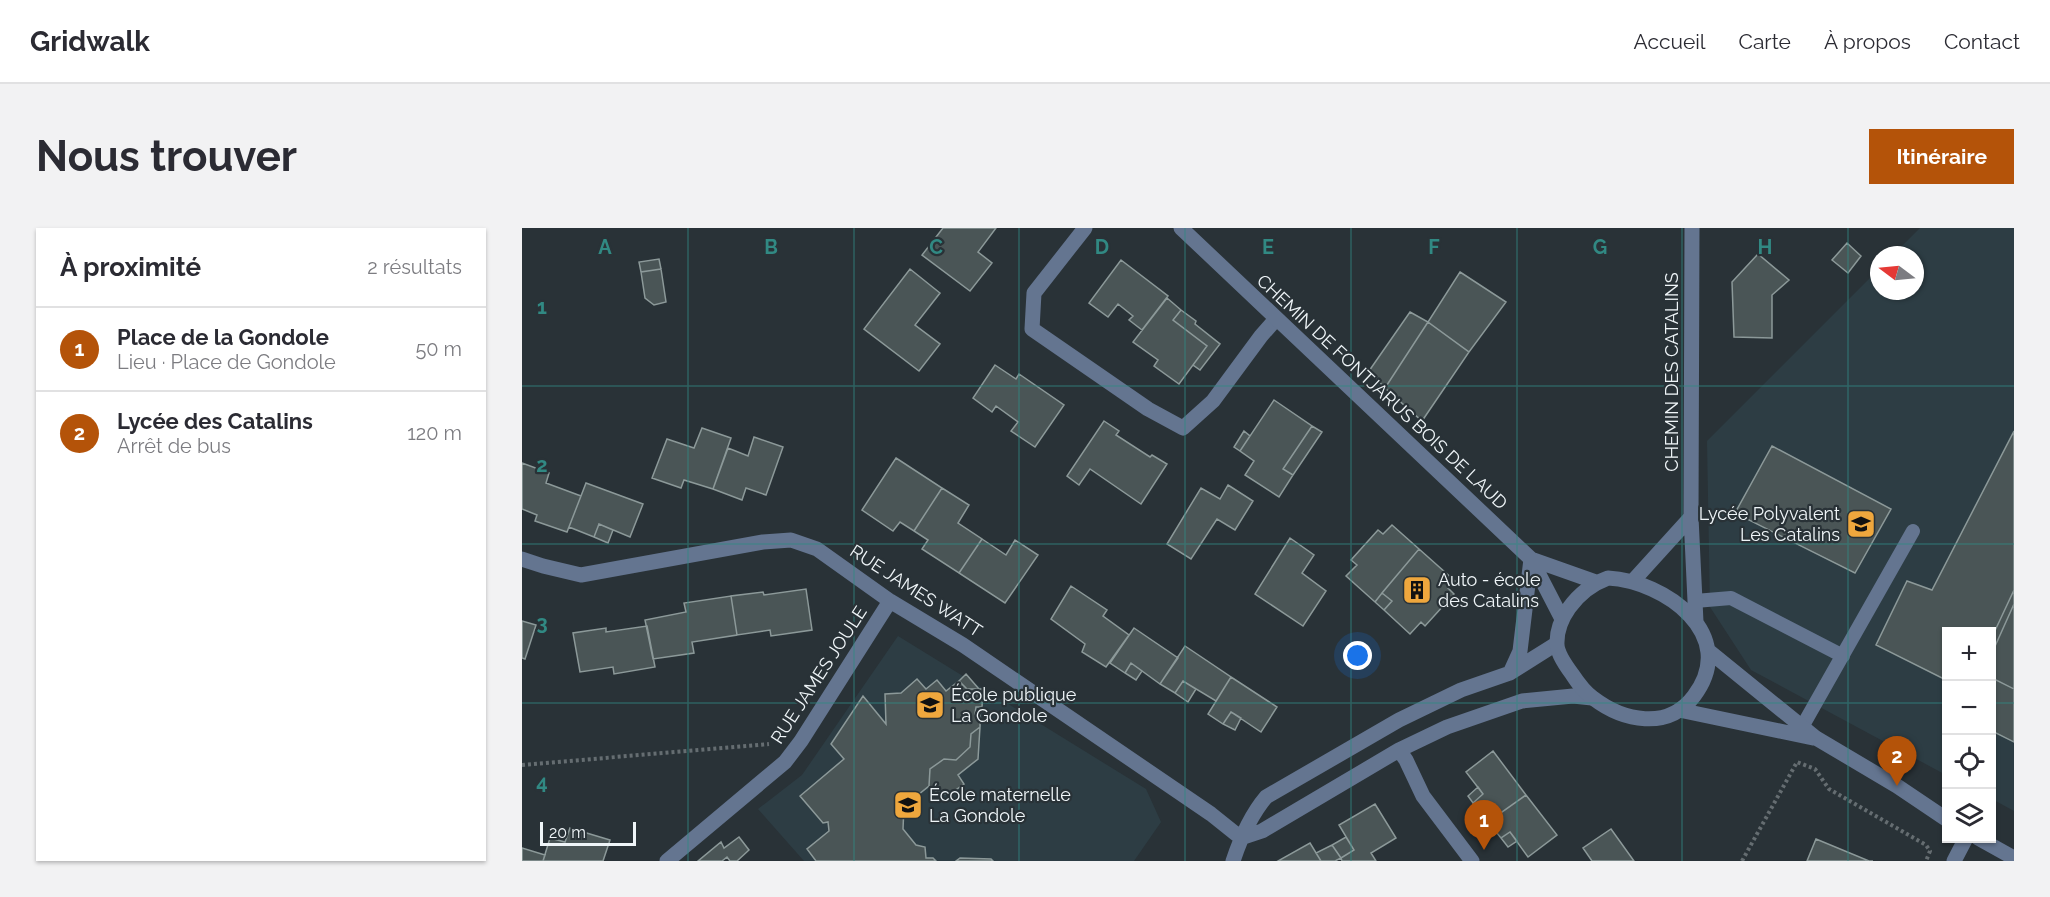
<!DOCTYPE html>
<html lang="fr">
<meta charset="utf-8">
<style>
body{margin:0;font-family:Raleway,sans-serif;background:#f2f2f3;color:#2b2b33}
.controls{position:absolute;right:18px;bottom:18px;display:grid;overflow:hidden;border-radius:0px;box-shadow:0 2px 4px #0004}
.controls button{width:54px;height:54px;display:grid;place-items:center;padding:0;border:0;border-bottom:2px solid #e1e1e2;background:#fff;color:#2b2b33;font:30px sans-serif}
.compass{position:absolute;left:1348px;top:18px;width:54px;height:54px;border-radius:50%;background:#fff;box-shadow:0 2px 4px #0004;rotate:286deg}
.scale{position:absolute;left:18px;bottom:15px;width:96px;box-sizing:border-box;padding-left:6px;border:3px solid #eff5f8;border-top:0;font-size:16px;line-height:21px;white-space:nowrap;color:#eff5f8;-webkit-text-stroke:4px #293237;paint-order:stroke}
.you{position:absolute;left:836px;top:428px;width:21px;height:21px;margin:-15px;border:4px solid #fff;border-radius:50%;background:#1a73e8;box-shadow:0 0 0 9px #1a73e833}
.badge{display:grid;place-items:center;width:39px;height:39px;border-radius:50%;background:#b45309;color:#fff;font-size:20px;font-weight:700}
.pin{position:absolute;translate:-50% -50px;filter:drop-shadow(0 2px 3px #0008)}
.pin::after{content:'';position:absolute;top:32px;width:21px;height:18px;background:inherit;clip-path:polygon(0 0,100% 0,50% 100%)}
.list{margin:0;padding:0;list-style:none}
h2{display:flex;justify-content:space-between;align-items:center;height:78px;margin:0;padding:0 24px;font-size:26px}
h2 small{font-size:20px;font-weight:400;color:#7c7c81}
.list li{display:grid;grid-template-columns:39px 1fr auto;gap:18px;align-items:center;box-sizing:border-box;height:84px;padding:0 24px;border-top:2px solid #e1e1e2}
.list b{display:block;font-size:22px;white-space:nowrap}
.list p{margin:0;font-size:20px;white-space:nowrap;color:#7c7c81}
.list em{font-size:20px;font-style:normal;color:#7c7c81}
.icon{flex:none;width:33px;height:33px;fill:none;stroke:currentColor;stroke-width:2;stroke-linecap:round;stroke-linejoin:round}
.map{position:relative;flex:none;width:1492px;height:633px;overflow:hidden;border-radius:0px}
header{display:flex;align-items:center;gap:36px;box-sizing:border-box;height:84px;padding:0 30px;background:#fff;border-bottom:2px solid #e1e1e2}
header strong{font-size:28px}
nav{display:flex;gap:33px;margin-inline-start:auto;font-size:21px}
.intro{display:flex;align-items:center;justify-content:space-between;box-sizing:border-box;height:144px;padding:0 36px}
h1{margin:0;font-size:42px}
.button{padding:15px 27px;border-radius:0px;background:#b45309;color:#fff;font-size:21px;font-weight:700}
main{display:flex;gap:36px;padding:0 36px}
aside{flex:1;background:#fff;border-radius:0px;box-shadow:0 2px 4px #0004}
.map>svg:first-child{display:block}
</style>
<header>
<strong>Gridwalk</strong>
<nav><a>Accueil</a><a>Carte</a><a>À propos</a><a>Contact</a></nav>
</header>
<div class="intro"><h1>Nous trouver</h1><a class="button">Itinéraire</a></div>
<main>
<aside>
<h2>À proximité<small>2 résultats</small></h2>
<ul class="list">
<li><span class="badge">1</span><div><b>Place de la Gondole</b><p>Lieu · Place de Gondole</p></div><em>50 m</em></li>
<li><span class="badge">2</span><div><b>Lycée des Catalins</b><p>Arrêt de bus</p></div><em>120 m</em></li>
</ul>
</aside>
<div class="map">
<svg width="1492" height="633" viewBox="0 0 1492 633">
<rect width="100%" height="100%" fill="#293237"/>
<path fill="#2d3d44" d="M1398,0H1492V583L1470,571V404H1424V547L1229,442L1188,379L1185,213L1357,41V63H1393V27H1371Z
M376,408L624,561L639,594L612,633H282L236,581L280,547Z"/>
<path fill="#4a5556" stroke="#8c9999" stroke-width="1.5" d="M421,0H474L456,24L470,35L448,63L400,27Z
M1325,15L1339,28L1326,45L1310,32Z
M1236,26L1267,52L1250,67V110L1212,109L1210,54Z
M137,31L139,41L119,44L117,34Z
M599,32L646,68L620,102L607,92L611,88L596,76L586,89L567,75Z
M139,41L144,74L132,77L123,70L119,44Z
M388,41L418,65L393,97L418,116L397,143L342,101Z
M938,44L984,74L947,124L906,94Z
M645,70L659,82L651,92L685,118L657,156L632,138L636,132L611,114Z
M659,82L674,93L673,96L698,116L678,142L671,137L685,118L651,92Z
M888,84L906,94L863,160L847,143Z
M906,94L947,124L900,193L863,160Z
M473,137L494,151L497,146L542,177L513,219L489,203L496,194L474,178L470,184L451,170Z
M752,172L790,198L761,241L771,247L757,269L723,247L732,233L718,223Z
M582,193L597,203L594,207L628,229L630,227L645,236L619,276L568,241L557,257L545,248Z
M790,198L800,204L771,247L761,241Z
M180,200L209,210L191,261L162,252L159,260L130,250L145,211L172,220Z
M722,203L728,208L718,223L712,219Z
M1492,203V514L1470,503V404H1424V452L1354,417L1385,353L1410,362Z
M1492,203V362L1470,409V404H1424V452L1354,417L1385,353L1410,362Z
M232,209L261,219L244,267L224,260L220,272L191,261L206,220L226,228Z
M1250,218L1369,281L1333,345L1213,285Z
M374,230L420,260L392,303L378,294L371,303L340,282Z
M0,235L27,245L24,255L59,268L45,304L13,293L15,287L0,281Z
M64,255L121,276L108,309L77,296L72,309L47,299Z
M706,257L731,273L713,302L695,291L669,331L645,316L679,260L698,271Z
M420,260L447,277L436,295L460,311L437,345L400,321L406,312L392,303Z
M77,296L91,302L86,315L72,309Z
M870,297L933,353L926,360L932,366L903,398L899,394L888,406L862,382L870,373L860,365L853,374L824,348L835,337L829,332L856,302L861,306Z
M768,310L792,327L780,345L804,363L781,398L733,366Z
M460,311L484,327L493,312L516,327L483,375L437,345Z
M897,321L933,353L926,360L932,366L903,398L899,394L888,406L862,382L870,373L860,365Z
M549,358L585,382L581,388L607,407L584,439L560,424L563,416L529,391Z
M284,361L290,402L249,408L248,402L215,407L209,368L241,364L242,367Z
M860,365L870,373L862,382L853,374Z
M209,368L215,407L170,414L172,425L131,431L123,392L164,384L162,375Z
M1492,376V461L1470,450V425Z
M0,393L14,397L3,431L0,430Z
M125,398L133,439L92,446L91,439L58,444L51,405L84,400V404Z
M612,400L656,430L638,456L609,435L603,445L588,435Z
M663,418L709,449L694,473L661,453L653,465L638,456Z
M609,435L620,443L614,452L603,445Z
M444,446L457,461H445L437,453Z
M709,449L755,479L739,504L709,484L701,496L686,486Z
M395,451L404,461L415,452L424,463L437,453L445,461H461L460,479H454L453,486L458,487V499L449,506L448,519L434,532L422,531L408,541L407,558L382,578L381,601L394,617L403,619L404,630H411L414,633H294L285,621L307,603L306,594L301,595L278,568L322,531L309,516L341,468L364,496L363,466L379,465Z
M661,453L674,461L666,474L653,465Z
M709,484L719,490L713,502L701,496Z
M458,499L456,531L436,547L442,556L428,566H417L407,558L408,541L422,531L434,532L448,519L449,506Z
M971,523L1004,567L966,594L951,575L961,566L944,544Z
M956,559L961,566L951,575L946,568Z
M1004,567L1035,607L1006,629L988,604L979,610L966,594Z
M853,576L874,610L849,625L854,633H820L819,630L832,622L817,597Z
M48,600L88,612L81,633H21L28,610L43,614Z
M1089,601L1112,633H1070L1061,620Z
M988,604L995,613L986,619L979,610Z
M217,609L227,622L215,633H208L205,629L200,633H176L199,614L202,620Z
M824,609L832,622L819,630L810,617Z
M1294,611L1347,633H1351H1285Z
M788,615L799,633H756Z
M810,617L819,630L813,633H799L794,625Z
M0,620L23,627L21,633H0Z
M438,630L469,631L471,633H434Z"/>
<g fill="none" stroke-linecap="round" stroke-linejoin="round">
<path stroke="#656d71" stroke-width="4" stroke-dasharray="3 3" stroke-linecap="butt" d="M0,537L247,516
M1220,633L1275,534L1293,541L1307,561L1404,617L1408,623L1404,633"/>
<path stroke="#647590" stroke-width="14" d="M1173,373L1209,370L1321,428
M1280,499L1391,303"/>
<path stroke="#647590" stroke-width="15" d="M563,0L512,65L510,101L626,181L661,200L691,173L739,108L754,91
M1169,289L1170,0
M0,331L21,338L59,347L241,314L269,312L295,321L368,373L441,417L689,586L719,610
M988,445L998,423L1009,331
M877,522L884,532L901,568L950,633
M719,610L740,603L877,522L925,499L1000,473L1051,468L1070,470
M145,633L263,534L279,513L368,373
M711,633C719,609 728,588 744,569L877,492L939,462L988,445L1034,416
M1432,633L1444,610"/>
<path stroke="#647590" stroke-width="15" d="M659,0L1009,331L1040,391
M1169,289L1174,394
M1009,331L1074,354
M1086,350C1143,353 1218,407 1172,468C1146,503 1101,493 1071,470C1062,464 1056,455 1050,446C1044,438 1034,424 1035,414C1035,401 1040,390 1047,380C1057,366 1070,356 1086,350Z
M1110,354L1169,289
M1188,424L1294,510L1375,558L1424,591
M1157,482L1291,510
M1456,610L1492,630"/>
</g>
<path fill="none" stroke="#318983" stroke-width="1.5" stroke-opacity="0.55" d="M166,0V633M332,0V633M497,0V633M663,0V633M829,0V633M995,0V633M1160,0V633M1326,0V633M0,158H1492M0,316H1492M0,475H1424M1470,475H1492"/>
<defs>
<g id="school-square" transform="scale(1.5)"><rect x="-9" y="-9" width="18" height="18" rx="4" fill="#efa73d" stroke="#293237"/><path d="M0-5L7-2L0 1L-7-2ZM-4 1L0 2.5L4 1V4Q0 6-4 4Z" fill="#111"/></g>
<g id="building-square" transform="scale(1.5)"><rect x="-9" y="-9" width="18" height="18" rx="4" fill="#efa73d" stroke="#293237"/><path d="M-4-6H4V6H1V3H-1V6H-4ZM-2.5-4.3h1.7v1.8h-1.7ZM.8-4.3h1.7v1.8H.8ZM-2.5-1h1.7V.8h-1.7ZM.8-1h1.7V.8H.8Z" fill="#111"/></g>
</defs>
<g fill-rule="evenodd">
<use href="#school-square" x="1339" y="296"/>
<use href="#building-square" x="895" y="362"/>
<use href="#school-square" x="408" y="477"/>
<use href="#school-square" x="386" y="577"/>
</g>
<g text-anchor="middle" stroke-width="4.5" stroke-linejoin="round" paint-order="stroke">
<g font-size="18" fill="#eff5f8" stroke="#293237">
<text transform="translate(1150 144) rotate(-90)" y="6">CHEMIN DES CATALINS</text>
<text transform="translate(860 164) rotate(43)" y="6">CHEMIN DE FONTJARUS BOIS DE LAUD</text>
<text transform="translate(394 363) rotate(33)" y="6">RUE JAMES WATT</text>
<text transform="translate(297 447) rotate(-57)" y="6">RUE JAMES JOULE</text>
</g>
<g font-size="18" fill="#eff5f8" stroke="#293237" text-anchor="start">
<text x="1318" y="292" text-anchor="end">Lycée Polyvalent<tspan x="1318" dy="21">Les Catalins</tspan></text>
<text x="916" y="358">Auto - école<tspan x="916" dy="21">des Catalins</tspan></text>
<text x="429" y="473">École publique<tspan x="429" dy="21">La Gondole</tspan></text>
<text x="407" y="573">École maternelle<tspan x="407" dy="21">La Gondole</tspan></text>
</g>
</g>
<g font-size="20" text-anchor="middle" font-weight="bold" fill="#318983" stroke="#293237" stroke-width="4.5" stroke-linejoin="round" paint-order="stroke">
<text x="83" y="26">A</text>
<text x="249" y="26">B</text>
<text x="414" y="26">C</text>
<text x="580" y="26">D</text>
<text x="746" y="26">E</text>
<text x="912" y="26">F</text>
<text x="1078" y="26">G</text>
<text x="1243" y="26">H</text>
<text x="20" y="86">1</text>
<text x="20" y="244">2</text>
<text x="20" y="402">3</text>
<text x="20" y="561">4</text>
</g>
</svg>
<div class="controls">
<button>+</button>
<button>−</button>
<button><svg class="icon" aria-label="locate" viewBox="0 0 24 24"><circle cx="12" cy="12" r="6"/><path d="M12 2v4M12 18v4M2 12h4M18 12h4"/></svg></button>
<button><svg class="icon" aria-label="layers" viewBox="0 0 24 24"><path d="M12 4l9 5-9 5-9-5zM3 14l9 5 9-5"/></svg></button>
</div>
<svg class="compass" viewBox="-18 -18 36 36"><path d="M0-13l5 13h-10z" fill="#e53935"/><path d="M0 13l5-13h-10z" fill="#7c7c81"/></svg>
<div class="scale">20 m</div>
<div class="you"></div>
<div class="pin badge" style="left:962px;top:622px">1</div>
<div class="pin badge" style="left:1375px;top:558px">2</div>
</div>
</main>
